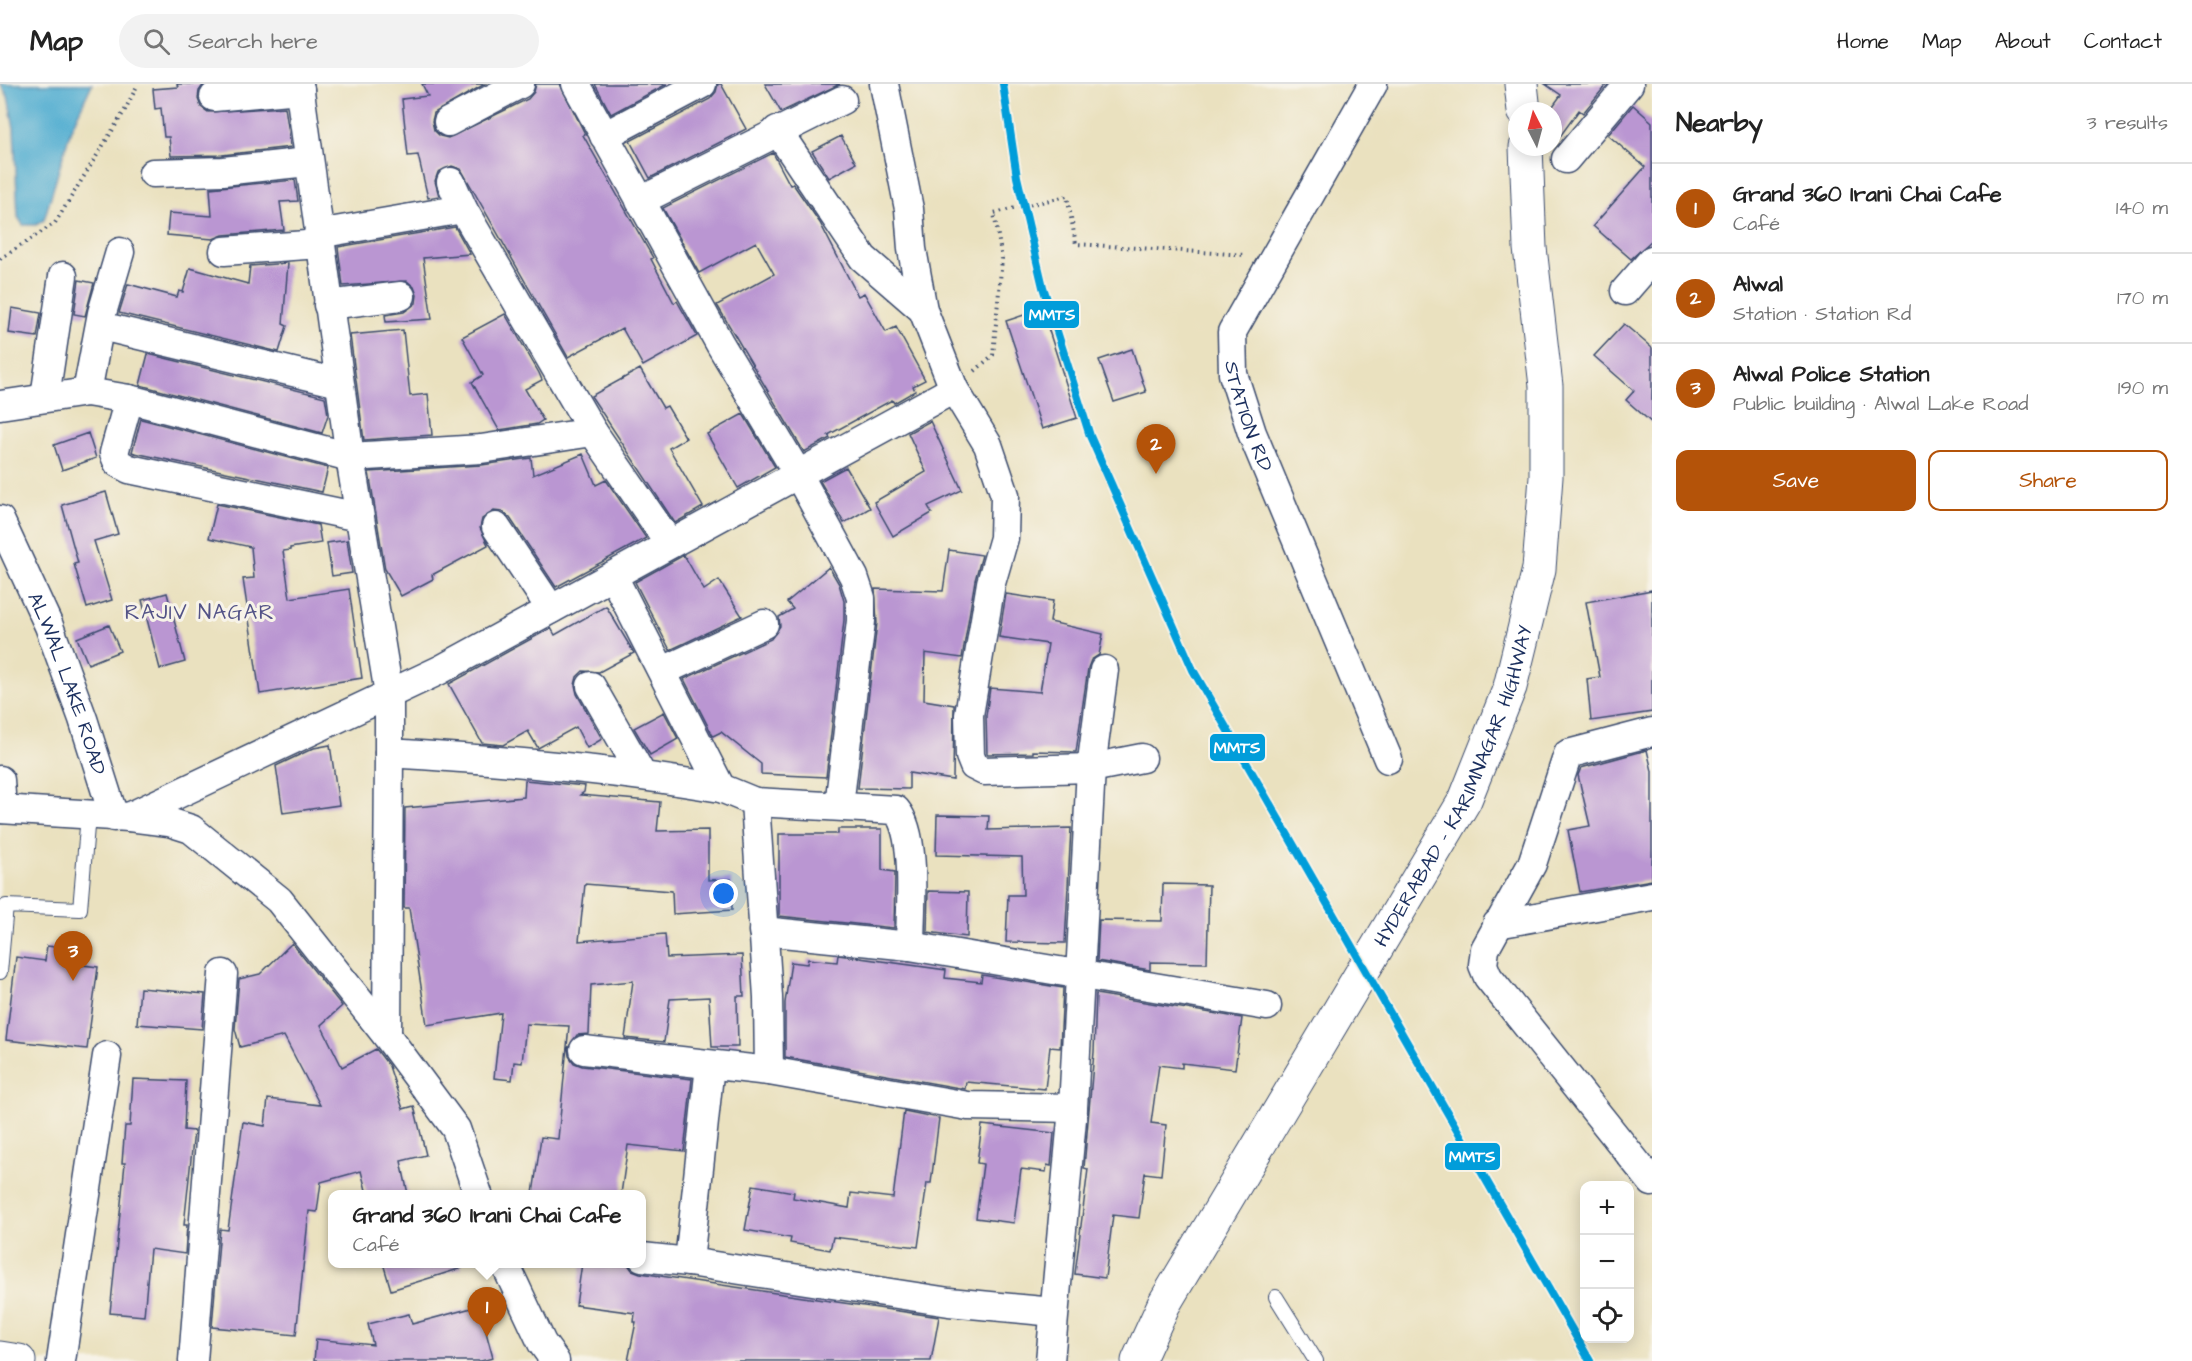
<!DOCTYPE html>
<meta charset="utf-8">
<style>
body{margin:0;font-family:"Architects Daughter",sans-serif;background:#f2f2f2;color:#222}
.controls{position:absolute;right:18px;bottom:18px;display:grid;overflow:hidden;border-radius:12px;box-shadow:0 3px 15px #0003}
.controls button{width:54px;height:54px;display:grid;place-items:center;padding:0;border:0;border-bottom:2px solid #e0e0e0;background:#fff;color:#222;font:30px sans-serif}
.compass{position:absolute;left:1508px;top:18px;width:54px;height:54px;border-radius:50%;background:#fff;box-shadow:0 3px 15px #0003;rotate:354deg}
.you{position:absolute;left:724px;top:810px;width:21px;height:21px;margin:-15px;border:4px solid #fff;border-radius:50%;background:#1a73e8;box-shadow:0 0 0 9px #1a73e833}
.badge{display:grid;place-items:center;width:39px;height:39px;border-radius:50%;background:#b45309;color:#fff;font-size:20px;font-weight:700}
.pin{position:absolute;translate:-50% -50px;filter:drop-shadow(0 2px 3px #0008)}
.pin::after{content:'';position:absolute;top:32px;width:21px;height:18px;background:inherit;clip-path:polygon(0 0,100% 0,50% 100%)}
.popup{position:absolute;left:328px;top:1106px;width:318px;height:78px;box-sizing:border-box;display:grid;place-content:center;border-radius:12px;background:#fff;filter:drop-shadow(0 2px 4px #0005);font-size:20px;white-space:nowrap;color:#767676}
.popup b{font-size:22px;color:#222}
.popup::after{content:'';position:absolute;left:50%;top:100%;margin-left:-12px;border:12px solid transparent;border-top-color:#fff}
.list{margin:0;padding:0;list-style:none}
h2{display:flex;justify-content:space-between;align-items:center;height:78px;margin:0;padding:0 24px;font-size:26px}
h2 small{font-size:20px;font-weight:400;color:#767676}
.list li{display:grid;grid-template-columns:39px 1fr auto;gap:18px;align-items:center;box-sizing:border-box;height:90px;padding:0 24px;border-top:2px solid #e0e0e0}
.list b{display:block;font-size:22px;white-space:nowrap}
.list p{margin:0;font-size:20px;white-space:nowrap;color:#767676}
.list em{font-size:20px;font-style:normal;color:#767676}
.actions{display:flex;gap:12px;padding:18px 24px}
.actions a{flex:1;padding:14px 0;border:2px solid #b45309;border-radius:12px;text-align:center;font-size:21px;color:#b45309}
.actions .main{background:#b45309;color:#fff}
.icon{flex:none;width:33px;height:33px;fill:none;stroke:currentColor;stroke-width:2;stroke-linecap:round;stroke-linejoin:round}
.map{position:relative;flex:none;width:1652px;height:1277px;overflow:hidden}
header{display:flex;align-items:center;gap:36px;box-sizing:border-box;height:84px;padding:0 30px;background:#fff;border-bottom:2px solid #e0e0e0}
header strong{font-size:28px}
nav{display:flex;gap:33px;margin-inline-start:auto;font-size:21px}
.search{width:420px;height:54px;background:#f2f2f2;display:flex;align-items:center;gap:15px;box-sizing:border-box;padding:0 21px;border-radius:33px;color:#767676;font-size:22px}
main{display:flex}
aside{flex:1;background:#fff}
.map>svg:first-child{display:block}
</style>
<header>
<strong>Map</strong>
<div class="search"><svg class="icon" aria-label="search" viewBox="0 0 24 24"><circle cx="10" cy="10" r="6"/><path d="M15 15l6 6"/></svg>Search here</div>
<nav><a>Home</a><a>Map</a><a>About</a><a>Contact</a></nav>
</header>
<main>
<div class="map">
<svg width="1652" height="1277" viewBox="0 0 1652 1277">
<rect width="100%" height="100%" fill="#f7f3e8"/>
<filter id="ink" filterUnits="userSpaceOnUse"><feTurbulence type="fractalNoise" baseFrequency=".0167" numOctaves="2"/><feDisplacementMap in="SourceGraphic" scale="12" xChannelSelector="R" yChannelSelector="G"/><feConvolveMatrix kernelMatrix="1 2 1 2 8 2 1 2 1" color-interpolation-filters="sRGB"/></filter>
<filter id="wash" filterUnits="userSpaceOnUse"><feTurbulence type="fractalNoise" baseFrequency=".008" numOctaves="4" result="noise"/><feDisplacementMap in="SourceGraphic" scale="24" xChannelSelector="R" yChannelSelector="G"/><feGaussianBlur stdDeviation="1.35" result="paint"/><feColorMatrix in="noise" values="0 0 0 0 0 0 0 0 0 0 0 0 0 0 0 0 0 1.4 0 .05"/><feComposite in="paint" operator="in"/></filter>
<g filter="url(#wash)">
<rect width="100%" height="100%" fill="#eae1bf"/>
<path fill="#53aed1" stroke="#376e98" stroke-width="1.5" d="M0,0H92L71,45L44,136L36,141H23L18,133L14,44L8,12Z"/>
<g id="blocks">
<path fill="#ba96d2" d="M177,0H204L199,7L198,15L201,23L208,28L285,23L291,63L222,71L171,72L169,53H164L161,24L155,25L153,5L178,3Z
M422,0H485L434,29L432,37L434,46L440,52L448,54L528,15L534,8L536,0H560L585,50L583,51L653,174L651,175L674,219L677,217L697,252L643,282L622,244L568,273L461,85L452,82L438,88L435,97L439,112L428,114L418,71L408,72L402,15L428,12Z
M595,0H667L611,30Z
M718,0H721L746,45L650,94L630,57L710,15L716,8Z
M765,0H840L781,28Z
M1545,0H1607L1583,29L1579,26L1553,62V22L1561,11Z
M1633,21L1652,38V156L1631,175L1593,142L1645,83L1608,51Z
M841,52L856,79L829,94L812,67Z
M773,69L790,101L793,100L820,139L858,212L864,209L886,248L896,243L925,296L913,302L915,307L894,319L892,316L828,351L830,354L804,368L717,221L774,190L756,158L699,189L663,124Z
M295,96L298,117L280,118L284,146L223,151L213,155L167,151L169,129L212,132L210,104Z
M455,143L470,170L423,174L432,235L386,238L385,231L404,228L416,219L417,211L414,203L407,197L343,202L338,163Z
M288,179L283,240L287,242L279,268L119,229L128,200L177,213L179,207L183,208L190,184L248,200L250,182Z
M79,196L94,199L85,232L74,230Z
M12,224L41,229L37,253L9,249Z
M1042,225L1077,334L1042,345L1006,237Z
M505,230L539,289L542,296L525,305L543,336L537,340L499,346L472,298L483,291L462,253Z
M1624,240L1652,264V339L1626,316L1634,307L1594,272Z
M403,246L410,312L428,310L432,351L364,356L350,251Z
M1132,265L1146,308L1114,318L1099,276Z
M148,270L325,313L328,331L322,349L140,301Z
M640,285L663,324L667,322L686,354L669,364L703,423L675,439L591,312Z
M743,330L775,383L738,404L707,350Z
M141,335L328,384L322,408L135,369L132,368Z
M930,337L962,406L928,422L932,429L893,452L874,418L926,388L908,349Z
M88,349L96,374L62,386L54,361Z
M583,370L596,401L606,396L646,454L556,503L510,434L503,428L494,427L482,435L480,444L488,461L432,491L433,495L401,512L385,485L369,388L482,381L531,374L533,391Z
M846,383L870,424L844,439L820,397Z
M106,408L118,450L94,457L112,516L87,524L74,480L78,479L62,421Z
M217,420L318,441L321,459L290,464V466L283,467L290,514L349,505L362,594L260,610L243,495L254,494L251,463L209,454Z
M347,456L352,489L332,492L327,459Z
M949,466L982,471L975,496L962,574L925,569L924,616L954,621L953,696L909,689V705L858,704L877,539L875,505L943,507Z
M684,471L704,506L719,496L742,532L670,566L635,498Z
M829,483L839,500L844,517V536L826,693L761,690V680L721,648L713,652L684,595L771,555L780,542L779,533L793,525L787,518Z
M1652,506V628L1591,637L1587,595L1600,593L1586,518Z
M167,509L185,578L160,585L142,516Z
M1006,510L1053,517L1050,538L1103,550L1099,571L1091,576L1088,584L1076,668L1033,667V669L987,670L986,632L990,604L1040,608L1048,560L999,553Z
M606,522L634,569L599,588L583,587L577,593L575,601L577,610L602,655L587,664L576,643L538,664L528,647L503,661L482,659L449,600L551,544L555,551Z
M109,541L120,567L88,580L77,554Z
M664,628L678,655L650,671L634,644Z
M330,661L339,721L283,729L276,682L314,664Z
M1647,666L1652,687V796L1580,808L1568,746L1590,742L1578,691L1581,684Z
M525,696L585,702L584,708L580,711L660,718L657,747L708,746V796L731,795L732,826L673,830L672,807L585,800L579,857L665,850L667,874L742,871L744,912H737L738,963H712L709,913L670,915L664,958L625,954L633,897L591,901L589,950L577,951L568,964L569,972L574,979L582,982L692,995L684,1067L628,1061L621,1110H533L541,1053L558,1055L569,942L526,940L522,979L514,978L512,996L494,994L501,929L427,941L409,824H404L405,724L524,713Z
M937,731L989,732L988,746L1071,744L1065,859L1006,858L1008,811H1023L1022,773L936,771Z
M838,745H882V786L895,788L894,844L779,832V750H838Z
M1163,800L1209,801L1207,879L1150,878V886L1097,877L1099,836L1162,837Z
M928,807L968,808L967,853L927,848Z
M292,859L342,922L321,941L342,983L376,965L389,982L403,1025L414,1022L426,1071L401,1077L408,1110H367L361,1087L321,1098L317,1128L309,1127L296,1251L212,1243L220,1145L228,1146L243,1038L265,1042L268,1015L320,1021L284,952L240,963L235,945L239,895L260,890Z
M47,862L70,865L68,879L98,883L87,965L6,956L16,873L45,877Z
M838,871L946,886L945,894L981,898L982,891L1063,904L1060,964L1050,963L1045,1005L966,998L965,1005L785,973V919L791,878L807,880L808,875L837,878Z
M140,904L205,910L202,945L137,940Z
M1096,910L1242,934L1235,985L1182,979V984L1159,981L1151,1039L1166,1041L1161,1091L1145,1089L1139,1134L1113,1131L1105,1194L1075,1190L1088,1085L1084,1084L1094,968Z
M133,995L186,997L184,1046L194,1047L184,1141H187L185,1170L150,1165L144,1232L110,1229L125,1079H122L125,1042H130Z
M904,1027L939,1034L931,1099H927L918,1163L833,1153L830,1166L790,1159L791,1154L745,1146L753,1101L794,1108L793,1114L849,1124L851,1109L893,1114Z
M982,1041L1054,1049L1051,1082L1047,1081L1046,1088L1021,1085L1014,1139L976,1134L983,1080L977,1079Z
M383,1179H461L462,1184L391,1206Z
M582,1179H627L632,1186L640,1189L939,1233L931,1277H628L636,1238H634L635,1229L576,1221Z
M479,1222L493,1274L481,1277H314L316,1255L373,1261L368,1240L409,1230L412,1240Z"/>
</g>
</g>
<g filter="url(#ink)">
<use href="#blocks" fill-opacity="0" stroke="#3a4a6d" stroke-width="1.5"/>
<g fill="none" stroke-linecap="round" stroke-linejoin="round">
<g stroke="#3a4a6d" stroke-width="16">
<path id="lane" d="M0,888L6,822L80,825L88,731
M1276,1213L1316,1277"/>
</g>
<g stroke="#3a4a6d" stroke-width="31">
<g id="street">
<path d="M299,0L350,373L389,610V669C500,676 611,685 721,704"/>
<path d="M576,0L720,260L798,390L854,493L861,514V537L839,722"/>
<path d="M884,0L909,125L912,165L923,226"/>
<path id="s1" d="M1373,0L1232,248L1233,290L1252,349L1388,675"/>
<path d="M214,13L300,5"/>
<path d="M448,38L520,0"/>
<path d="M777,46L863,174L923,226L954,305L988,361L1005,411L1004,454L991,499L969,631L970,672L974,682L984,687L1091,684L1142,674"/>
<path d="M604,52L702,0"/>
<path d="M1566,75L1629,0"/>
<path d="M153,89L223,87L308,78"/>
<path d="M451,98L463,125L593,348L670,460"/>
<path d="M640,117L842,16"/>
<path d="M318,150L463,125"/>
<path d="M224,167L320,160"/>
<path d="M1625,207L1652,176"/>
<path d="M328,221L401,212"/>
<path d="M101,240L109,244L339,299"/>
<path d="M87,308L102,229L120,168"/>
<path d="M45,313L63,192"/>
<path d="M129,315L114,369L118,379L129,385L359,433"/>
<path d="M0,321L87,308L129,315L350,373L481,365L593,348"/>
<path id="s2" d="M0,436L49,542L83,635L114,733"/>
<path d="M496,443L551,525"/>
<path d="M613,492L721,704L755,718L768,913L769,987"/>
<path d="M663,587L764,540"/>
<path d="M591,602L642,691"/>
<path d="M1652,648L1568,670L1532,780L1485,865L1483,881L1488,893L1652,1098"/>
<path d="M0,696L2,725"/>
<path d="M755,718L896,726C918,752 910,827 910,862"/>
<path d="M0,725L129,733L169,738L191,745L279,816L387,952L456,1045L478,1110"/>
<path d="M129,733L440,586L954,305"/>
<path d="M1497,840L1652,812"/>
<path d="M763,847L910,862L1267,922"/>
<path d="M387,952L389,669"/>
<path d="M584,966L769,987L968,1022L1073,1024"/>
<path d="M642,1173L689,1178L949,1218L1054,1228"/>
<path d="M689,1178L710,981"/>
<path d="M505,1180L542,1259L555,1277"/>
<path d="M61,1277L107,972"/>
<path d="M193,1277L223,890"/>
<path d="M1050,1277L1073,1024L1091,684L1104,586"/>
</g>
</g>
<g stroke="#3a4a6d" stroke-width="35">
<path id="secondary" d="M0,1274L19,1277"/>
</g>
<g stroke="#3a4a6d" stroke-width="35">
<g id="primary">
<path d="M1521,0L1524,27"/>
<path id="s3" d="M1138,1277L1164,1220L1465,716L1510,603L1539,485L1546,393V302L1530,164L1526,63"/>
</g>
</g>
<path stroke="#3a4a6d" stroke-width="4" stroke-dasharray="1.5 4.5" stroke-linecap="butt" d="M0,175L55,139L125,26L138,0
M975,287L993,271L1002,175L994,129L1067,112L1076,160L1246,171"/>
<use href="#lane" stroke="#fff" stroke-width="14"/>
<use href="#street" stroke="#fff" stroke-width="28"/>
<use href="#secondary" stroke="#fff" stroke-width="33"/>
<use href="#primary" stroke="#fff" stroke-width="33"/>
<g stroke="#f7f3e8" stroke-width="12">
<path id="rail-1" d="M1003,0L1017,93L1043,203L1090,352L1193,586L1590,1277"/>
</g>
<use href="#rail-1" stroke="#019dda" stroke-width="8"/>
</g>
</g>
<g text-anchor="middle" stroke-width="6" stroke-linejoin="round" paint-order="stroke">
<g font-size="20" fill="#1b2f5e" stroke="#f7f3e8">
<text dy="7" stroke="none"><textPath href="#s1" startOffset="372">STATION RD</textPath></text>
<text dy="7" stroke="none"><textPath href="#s2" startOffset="177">ALWAL LAKE ROAD</textPath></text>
<text dy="7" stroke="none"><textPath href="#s3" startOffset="658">HYDERABAD - KARIMNAGAR HIGHWAY</textPath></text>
</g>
<g font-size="21" letter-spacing="1.5" fill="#535387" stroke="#f7f3e8">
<text x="200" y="535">RAJIV NAGAR</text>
</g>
</g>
<g stroke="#f7f3e8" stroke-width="2">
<rect x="1023" y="216" width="57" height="29" rx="6" fill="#019dda"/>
<rect x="1209" y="649" width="57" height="29" rx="6" fill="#019dda"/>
<rect x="1444" y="1058" width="57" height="29" rx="6" fill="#019dda"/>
</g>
<g font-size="16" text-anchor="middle" font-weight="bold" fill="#fff">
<text x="1052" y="236">MMTS</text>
<text x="1237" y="669">MMTS</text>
<text x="1472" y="1078">MMTS</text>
</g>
</svg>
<div class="controls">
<button>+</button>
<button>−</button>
<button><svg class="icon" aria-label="locate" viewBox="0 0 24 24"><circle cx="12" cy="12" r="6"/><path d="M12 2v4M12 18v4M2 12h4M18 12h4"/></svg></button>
</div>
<svg class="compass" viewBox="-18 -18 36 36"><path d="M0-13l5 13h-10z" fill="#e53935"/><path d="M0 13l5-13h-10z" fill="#767676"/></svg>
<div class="you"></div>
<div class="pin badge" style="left:487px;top:1253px">1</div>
<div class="popup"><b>Grand 360 Irani Chai Cafe</b>Café</div>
<div class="pin badge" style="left:1156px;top:390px">2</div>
<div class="pin badge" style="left:73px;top:897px">3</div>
</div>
<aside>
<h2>Nearby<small>3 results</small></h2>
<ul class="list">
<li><span class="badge">1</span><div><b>Grand 360 Irani Chai Cafe</b><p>Café</p></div><em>140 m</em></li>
<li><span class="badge">2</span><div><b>Alwal</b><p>Station · Station Rd</p></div><em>170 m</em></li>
<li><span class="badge">3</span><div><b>Alwal Police Station</b><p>Public building · Alwal Lake Road</p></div><em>190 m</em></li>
</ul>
<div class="actions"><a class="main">Save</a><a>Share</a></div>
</aside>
</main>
